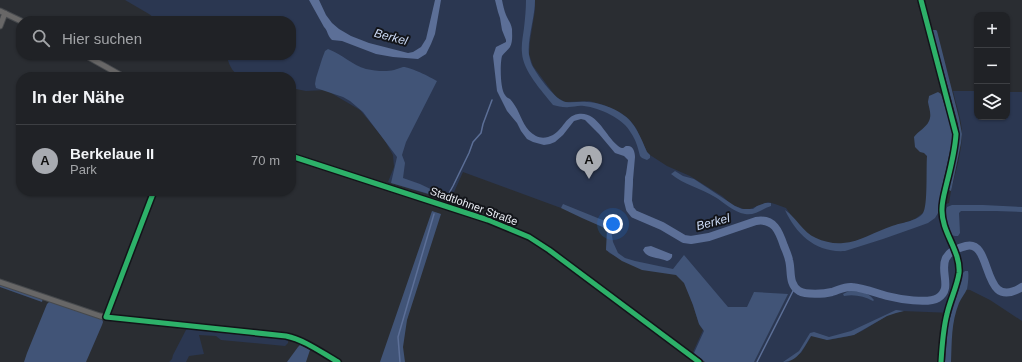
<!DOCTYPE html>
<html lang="de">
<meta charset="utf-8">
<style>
body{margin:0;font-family:Helvetica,sans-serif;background:#282a2e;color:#f1f3f6}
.controls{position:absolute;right:12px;top:12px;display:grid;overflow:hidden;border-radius:8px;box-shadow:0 1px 3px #0004}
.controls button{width:36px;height:36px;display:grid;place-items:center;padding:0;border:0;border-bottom:1px solid #3d3f43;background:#202226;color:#f1f3f6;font:20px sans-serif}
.you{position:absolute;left:613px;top:224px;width:14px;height:14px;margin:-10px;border:3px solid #fff;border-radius:50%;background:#1a73e8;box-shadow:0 0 0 6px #1a73e833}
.badge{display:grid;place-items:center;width:26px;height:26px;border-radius:50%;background:#a8abb1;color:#111;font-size:13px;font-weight:700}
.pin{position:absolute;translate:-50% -33px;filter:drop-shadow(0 1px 2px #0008)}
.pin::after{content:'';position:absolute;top:21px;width:14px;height:12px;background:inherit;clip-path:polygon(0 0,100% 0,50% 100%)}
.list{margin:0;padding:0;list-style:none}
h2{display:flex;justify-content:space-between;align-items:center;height:52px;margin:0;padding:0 16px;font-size:17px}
h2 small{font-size:13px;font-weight:400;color:#a2a4a7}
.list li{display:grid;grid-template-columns:26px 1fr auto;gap:12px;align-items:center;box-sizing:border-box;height:72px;padding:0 16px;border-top:1px solid #3d3f43}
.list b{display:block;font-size:15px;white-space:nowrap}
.list p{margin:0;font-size:13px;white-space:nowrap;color:#a2a4a7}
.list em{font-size:13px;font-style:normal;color:#a2a4a7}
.icon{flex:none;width:22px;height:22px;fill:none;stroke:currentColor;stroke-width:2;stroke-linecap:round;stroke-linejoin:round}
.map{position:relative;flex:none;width:1022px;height:362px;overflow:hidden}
.search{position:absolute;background:#202226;box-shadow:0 1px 3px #0004;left:16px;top:16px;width:280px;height:44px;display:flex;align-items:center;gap:10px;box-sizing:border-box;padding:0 14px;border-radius:16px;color:#a2a4a7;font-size:15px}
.panel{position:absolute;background:#202226;box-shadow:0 1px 3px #0004;left:16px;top:72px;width:280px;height:124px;border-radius:16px}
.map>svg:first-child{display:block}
</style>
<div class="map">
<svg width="1022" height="362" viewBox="0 0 1022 362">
<rect width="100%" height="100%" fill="#2a2d32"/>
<path fill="#2b3751" d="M125,0H535V10L530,41L529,54L533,66L556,97L565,102L589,101L604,105L621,113L629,119L636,128L647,152L650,155L667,166L690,176L722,196L732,205L747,210L768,202L775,204L786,208L805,235L828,244H848L915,219C924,211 937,206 949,203L951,191L952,187C956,171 962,150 962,134C962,120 956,105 953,91H977V117H1007V92H1022V321L990,300L970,290L960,289L953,313L902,311L890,314L862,331L850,336L828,340L812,335L801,353L793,357L789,362H706L693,352L703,330L700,326L698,321L687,286L683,278L668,271L619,258L609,253L606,248L608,236L607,231L604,226L562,207L561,208L463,172L450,201L388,182L394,167L393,155L384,139L360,110L326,90L306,91L291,88V77H243C232,73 231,68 227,58L219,55H291V21H158L149,14Z
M187,328L288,339V343L285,346L221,340L216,336L199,335L204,354L189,356L186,362H169L172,359L173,355Z"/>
<path fill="#415477" d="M526,0H535C535,17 527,40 529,55C530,59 531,64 533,67C538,76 556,101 566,102C573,103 580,101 587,102C597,102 614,108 622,114C635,122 641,138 647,152L650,155V158L647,160L642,158L640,156C638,148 636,140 631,133C623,118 600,108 584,106C578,105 574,107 569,107C564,108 558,106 553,105C542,91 523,71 522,53C521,45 523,36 524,28C525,19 526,9 526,0Z
M933,30H936L937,31L959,118L962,134L961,143L952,187L951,191L949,190V186C954,166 961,145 958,124L933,33Z
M328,49C342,54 352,65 366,69C375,71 386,72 394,70C397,69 400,68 403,67C411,67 430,77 437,81L406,142L402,155L405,163L403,178L420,184L443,195V198L391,183L397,157L363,112L350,101L343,97L316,88L315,84L316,78L322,59L325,51Z
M938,92L941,94L952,129L953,137L947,165L941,192L938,213L935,218L928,223L917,227L883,239L845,251C816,253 796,234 785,210C797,218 802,232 816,238C824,242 835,244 843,243C860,242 876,231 892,226C900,223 918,221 923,213C928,206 926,167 927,156L924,153L920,152L915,147L914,137C918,131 926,128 929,121C932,115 929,108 928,102C928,101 929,97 929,96Z
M675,171L683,176L694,179L735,206L742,209H753L757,206L765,203H771V206C762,209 754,216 745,214C733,212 725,203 715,197C701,188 684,185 671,174Z
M563,204L610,223L613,242L618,253L625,258L635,261L673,269L684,255L728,307H747L754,292L788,294L754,362H705L694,353L704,331L699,324L693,305L684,283L676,275L642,270L622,261L606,250L607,229L582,218L561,208Z
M952,205H983L1022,207V212L996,211H961L959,213L960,233L958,236H955L951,235C949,226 944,216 947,207Z
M432,211L441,214L407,320L403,347L405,362H380Z
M965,271H968C969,275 968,284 967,289C965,294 961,298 959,303C951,323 952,341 951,362H945L948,324L962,280L963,273Z
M0,284L43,298L42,302L0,287Z
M849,291C859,291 867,291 874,300L873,301C864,296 854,294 844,296L843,294Z
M49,302H52L102,319L103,322L102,325L86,362H24L27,353L47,304Z
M896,310L904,311L896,313L887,316L854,335L827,340L811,336C804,347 798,362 783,362L799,351L810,333L814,332L829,337L851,331Z
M300,345L310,350L306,362H287L298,347Z"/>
<path fill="#5c6f97" d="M309,0H319L326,15L332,23L339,29L351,36L369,43L408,53L413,52L421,47L426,39L435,0H441L435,34L431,44L426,54L418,59L393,57L376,54L342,41L332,40C327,35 328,31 324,27Z
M495,0H502C503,5 504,10 506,15C508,20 511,23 512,29C512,34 513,42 510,47C508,50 504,53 502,56C500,63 500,89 505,95C506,97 508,98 510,99C513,102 515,106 517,109C522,119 525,130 536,136C540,138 544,138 548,137C563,133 564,116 578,114C597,111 605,135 617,145C618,146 621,148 622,148C625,148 624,146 627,146C633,145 635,152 635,157L632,191L625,189V177L626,174L628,160L624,156L615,153L599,134L585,120L581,119L574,121L563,135L555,142L550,144L544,145L533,142L527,139L521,131L517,123L507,111L497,91L493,56L496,47L506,42V40L502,30L500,18L498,12Z
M651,246L671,254H672C673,258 670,260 667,261C659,257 647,259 643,250L645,247Z"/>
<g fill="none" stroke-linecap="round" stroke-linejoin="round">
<path stroke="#5c6f97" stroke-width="1.5" d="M448,195L453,186L469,153L473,142L481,133L483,124L492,100
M400,362L398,337L407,306L434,214
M757,362L795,287"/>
<path stroke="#5c6f97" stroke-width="8" d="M629,180L628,201L630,209L634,214L662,226L684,239L691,240L709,237L756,221C774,218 779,231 784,246C786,251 788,255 789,260C792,271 788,284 799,291C806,295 824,294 832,292C839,290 845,286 852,287C864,288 876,293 887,296C899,299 928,304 938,298C959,285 924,256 966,246C994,239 980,313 1022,287"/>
<g stroke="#46494d" stroke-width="7">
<path id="minor" d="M921,0L956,134C955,151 951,166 947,182C945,191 942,200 942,209C941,232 961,251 959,273C957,287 950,300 947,314C943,329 942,346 941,362
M0,11L21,21
M0,26L5,13
M85,55L124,77
M291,156L488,220L529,237L549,250L699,362
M154,191L106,317L286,336C305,340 322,353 338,362
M0,282L100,316L106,317"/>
</g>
<use href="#minor" stroke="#686767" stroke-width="5"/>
<g stroke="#121419" stroke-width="8">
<path id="cycleway" d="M921,0L956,134C955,151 951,166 947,182C945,191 942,200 942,209C941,232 961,251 959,273C957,287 950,300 947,314C943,329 942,346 941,362
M291,156L488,220L529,237L549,250L699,362
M154,191L106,317L286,336C305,340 322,353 338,362"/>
</g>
<use href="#cycleway" stroke="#2db169" stroke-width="5"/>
</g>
<g text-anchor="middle" stroke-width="4" stroke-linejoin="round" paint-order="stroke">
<g font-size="11" fill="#eceff6" stroke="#121419">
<text transform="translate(474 206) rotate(20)" y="4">Stadtlohner Straße</text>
</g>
<g font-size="12" font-style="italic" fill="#cddbf6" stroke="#121419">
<text transform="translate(391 37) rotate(15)" y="4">Berkel</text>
<text transform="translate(713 222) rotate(-15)" y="4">Berkel</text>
</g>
</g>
</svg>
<div class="controls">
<button>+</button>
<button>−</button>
<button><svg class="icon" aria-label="layers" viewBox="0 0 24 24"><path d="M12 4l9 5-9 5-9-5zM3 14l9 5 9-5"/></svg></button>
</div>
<div class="you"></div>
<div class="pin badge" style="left:589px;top:179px">A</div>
<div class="search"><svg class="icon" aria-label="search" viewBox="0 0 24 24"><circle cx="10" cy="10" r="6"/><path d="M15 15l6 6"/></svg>Hier suchen</div>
<section class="panel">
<h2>In der Nähe<small></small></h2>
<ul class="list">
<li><span class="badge">A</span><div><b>Berkelaue II</b><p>Park</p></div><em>70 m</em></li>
</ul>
</section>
</div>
